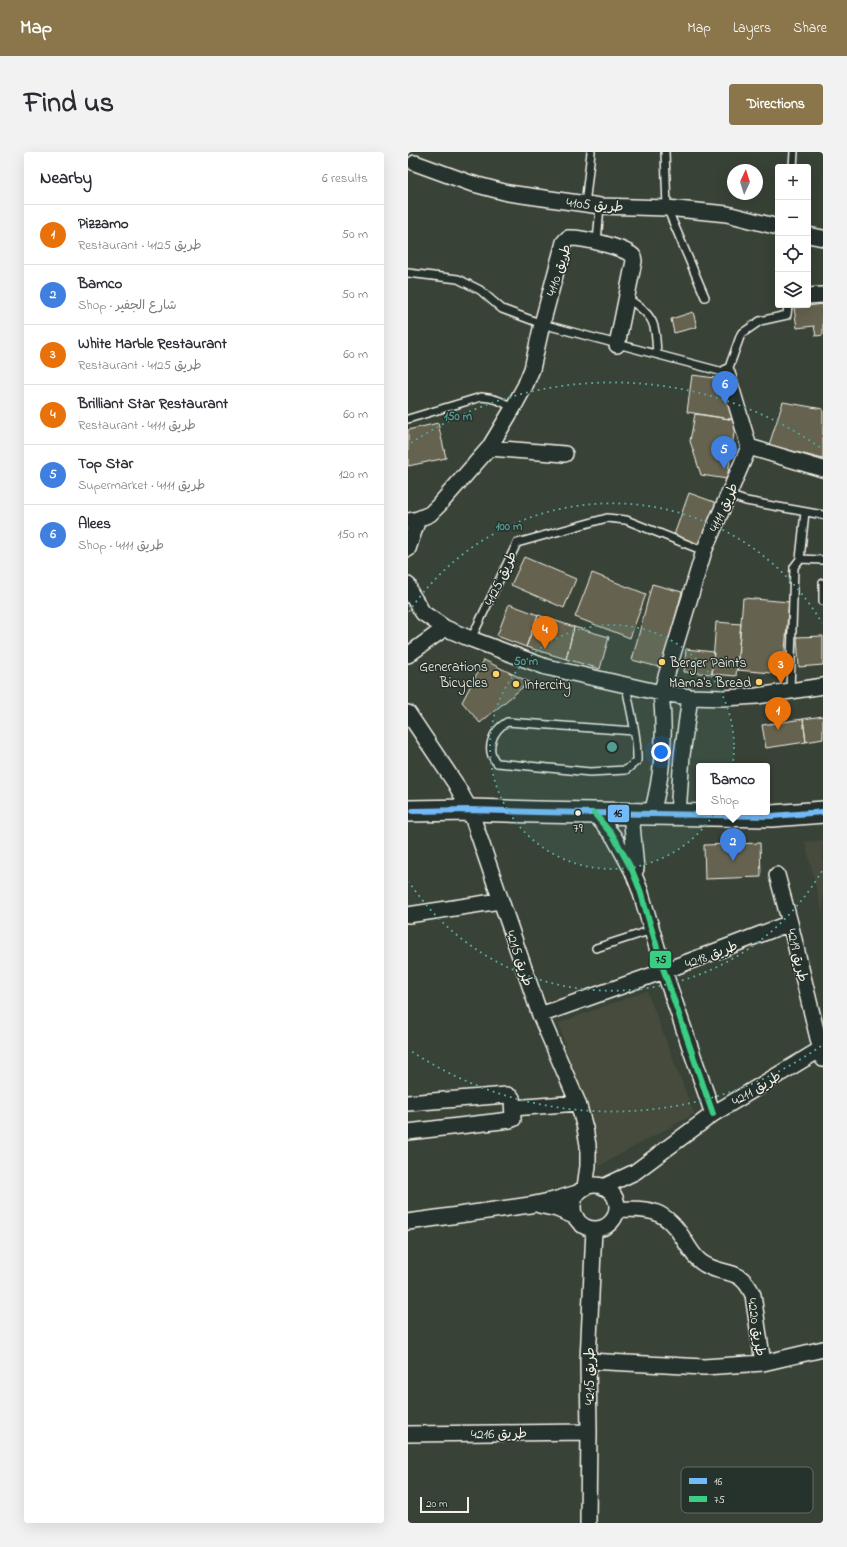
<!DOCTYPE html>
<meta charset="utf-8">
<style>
body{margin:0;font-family:"Indie Flower","Playpen Sans Arabic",sans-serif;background:#f2f2f3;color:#2b2b33}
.controls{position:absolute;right:12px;top:12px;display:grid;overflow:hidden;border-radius:4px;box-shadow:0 4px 16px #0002}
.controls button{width:36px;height:36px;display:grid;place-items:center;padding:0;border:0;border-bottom:1px solid #e1e1e2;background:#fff;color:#2b2b33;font:20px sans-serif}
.compass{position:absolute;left:319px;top:12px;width:36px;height:36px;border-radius:50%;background:#fff;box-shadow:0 4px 16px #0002;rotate:4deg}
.scale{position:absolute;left:12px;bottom:10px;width:49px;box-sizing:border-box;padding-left:4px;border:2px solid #f4f1e8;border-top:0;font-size:11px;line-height:14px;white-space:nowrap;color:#f4f1e8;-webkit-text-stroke:3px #26332d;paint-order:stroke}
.you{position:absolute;left:253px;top:600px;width:14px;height:14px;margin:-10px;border:3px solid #fff;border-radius:50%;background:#1a73e8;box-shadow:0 0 0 6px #1a73e833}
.badge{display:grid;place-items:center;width:26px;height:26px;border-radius:50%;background:#8a764a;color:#fff;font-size:13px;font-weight:700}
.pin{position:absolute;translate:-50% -33px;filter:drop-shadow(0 1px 2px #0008)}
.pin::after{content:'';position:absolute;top:21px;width:14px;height:12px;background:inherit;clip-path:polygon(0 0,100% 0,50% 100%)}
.popup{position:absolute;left:288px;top:611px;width:74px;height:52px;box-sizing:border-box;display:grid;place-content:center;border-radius:4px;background:#fff;filter:drop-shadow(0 1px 3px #0005);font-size:13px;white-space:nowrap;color:#7c7c81}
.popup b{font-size:15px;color:#2b2b33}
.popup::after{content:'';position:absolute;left:50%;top:100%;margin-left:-8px;border:8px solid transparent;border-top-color:#fff}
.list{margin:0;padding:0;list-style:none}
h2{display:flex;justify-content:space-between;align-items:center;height:52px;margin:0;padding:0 16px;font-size:17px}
h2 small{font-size:13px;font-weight:400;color:#7c7c81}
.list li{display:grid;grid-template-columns:26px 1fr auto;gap:12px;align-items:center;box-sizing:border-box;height:60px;padding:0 16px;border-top:1px solid #e1e1e2}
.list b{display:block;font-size:15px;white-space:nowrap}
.list p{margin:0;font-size:13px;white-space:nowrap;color:#7c7c81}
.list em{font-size:13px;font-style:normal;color:#7c7c81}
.icon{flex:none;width:22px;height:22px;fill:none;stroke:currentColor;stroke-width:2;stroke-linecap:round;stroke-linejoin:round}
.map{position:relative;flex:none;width:415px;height:1371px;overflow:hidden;border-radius:4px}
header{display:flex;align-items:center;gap:24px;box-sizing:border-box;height:56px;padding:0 20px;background:#8a764a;color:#fff}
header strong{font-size:19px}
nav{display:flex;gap:22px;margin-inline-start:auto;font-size:14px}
.intro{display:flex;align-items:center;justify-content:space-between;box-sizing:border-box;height:96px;padding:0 24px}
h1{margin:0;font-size:28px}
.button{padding:10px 18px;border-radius:4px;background:#8a764a;color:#fff;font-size:14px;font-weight:700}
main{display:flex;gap:24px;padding:0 24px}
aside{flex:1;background:#fff;border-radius:4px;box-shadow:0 4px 16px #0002}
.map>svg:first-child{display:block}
</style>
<header>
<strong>Map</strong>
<nav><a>Map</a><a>Layers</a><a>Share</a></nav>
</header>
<div class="intro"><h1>Find us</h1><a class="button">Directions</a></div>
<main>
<aside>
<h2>Nearby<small>6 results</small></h2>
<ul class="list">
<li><span class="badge" style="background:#e8710a">1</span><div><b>Pizzamo</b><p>Restaurant · طريق 4125</p></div><em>50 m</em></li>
<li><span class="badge" style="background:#3f7fe0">2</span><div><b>Bamco</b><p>Shop · شارع الجفير</p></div><em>50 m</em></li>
<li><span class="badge" style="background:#e8710a">3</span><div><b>White Marble Restaurant</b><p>Restaurant · طريق 4125</p></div><em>60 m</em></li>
<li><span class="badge" style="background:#e8710a">4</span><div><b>Brilliant Star Restaurant</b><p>Restaurant · طريق 4111</p></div><em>60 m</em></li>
<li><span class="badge" style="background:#3f7fe0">5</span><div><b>Top Star</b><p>Supermarket · طريق 4111</p></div><em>120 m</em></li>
<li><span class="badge" style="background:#3f7fe0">6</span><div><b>Alees</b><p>Shop · طريق 4111</p></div><em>150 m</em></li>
</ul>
</aside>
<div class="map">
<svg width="415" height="1371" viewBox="0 0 415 1371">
<rect width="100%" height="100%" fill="#394237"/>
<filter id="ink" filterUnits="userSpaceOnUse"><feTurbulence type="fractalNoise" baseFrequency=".025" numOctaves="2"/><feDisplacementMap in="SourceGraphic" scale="8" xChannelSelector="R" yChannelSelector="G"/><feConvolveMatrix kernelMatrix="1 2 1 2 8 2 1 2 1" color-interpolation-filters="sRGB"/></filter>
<g filter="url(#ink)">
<path fill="#464c3e" d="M415,688V763L397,690Z
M239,839L286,962L191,1014L151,871Z"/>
<path fill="#65644f" stroke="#f4f1e8" d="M415,152V183L408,184L406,174L389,176L386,156Z
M285,160L289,175L266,181L263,167Z
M284,223L315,227L328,268L279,260Z
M375,250L415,257V307L361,293Z
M287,262L328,268L319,327L293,323L282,289Z
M30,271L38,306L0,314V278Z
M281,341L309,351L294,395L266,383Z
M116,405L168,427L156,456L103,433Z
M184,421L238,442L222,486L167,465Z
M244,432L274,440L254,516L224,508Z
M335,446L381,450L375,522L329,518Z
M101,452L130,463L118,495L89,484Z
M130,463L166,475L158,507L118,495Z
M308,470L333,472L328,524L304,522Z
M166,475L201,485L192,517L158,507Z
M415,484V513L391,515L389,485Z
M278,497L306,500L304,522L276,520Z
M76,508L121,530L72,571L54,550Z
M415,564V587L398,590L395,567Z
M395,567L398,590L358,596L354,573Z
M352,691L353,725L297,727L296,693Z"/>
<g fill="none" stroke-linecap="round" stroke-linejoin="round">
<g stroke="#f4f1e8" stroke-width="10">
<path id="lane" d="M257,0L259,56L297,145
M385,15L386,0
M177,53L183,0
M189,90L192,54
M0,121L50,127L72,138L94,157L134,172L319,221L333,182L352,169L379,163L380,153
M219,146C247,165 247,169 249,202
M0,267L73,245C86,246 94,249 105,256
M320,343L338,349L415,363
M392,407L397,360
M415,431V449
M63,487L109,391L199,366L218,368L296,399
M218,533C222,559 230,584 229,609L218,618L182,620L89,611C76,598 85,578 99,570L226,579
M382,539L386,415L392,407L415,408
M188,796L244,778"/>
</g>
<g stroke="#f4f1e8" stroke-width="18">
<path id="street" d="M7,11L62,31L100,41L192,54L259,56L319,62L370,75
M400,83L415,86
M400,144L415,143
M341,295L415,317
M81,296L157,302
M0,369L10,367L22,362L31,353L81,296L105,256L117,234L124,217L134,172L156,90L160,86C174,85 215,95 225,104L226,109L209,193
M0,397L10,367
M0,433L2,440L15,461L37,476L63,487L138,515L253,541L282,545L316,546L349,544L415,534
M0,503L37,476
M0,561L47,631L62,658L132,863L170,951L177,976L180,993V1014L177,1035
M186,661L206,685L224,718L232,738L256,819L305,962
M223,661L228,717
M244,661C255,621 258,583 253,541L296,399L341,295L319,221
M270,662L274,603L282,545
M369,723L382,771L415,907
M0,763L92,749
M132,863L256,819L382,771
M0,951L99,943L104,946L105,967L102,968L0,980
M105,956L170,951
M165 1055a22 22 0 1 1 44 0a22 22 0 1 1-44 0Z
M195,1035L227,1020L305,962L413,897
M131,1053L149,1057L168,1065
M209,1057C241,1057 256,1056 275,1086C280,1094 285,1104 293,1110C314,1126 331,1112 345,1143L355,1211
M0,1070L122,1053L146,1048L169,1041
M180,1209L296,1215L355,1211L415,1197
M0,1282L181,1280
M180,1371L181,1280L180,1209L186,1077"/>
</g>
<g stroke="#f4f1e8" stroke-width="24">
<path id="secondary" d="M0,659L62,658L128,660L364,664L415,660"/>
</g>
<use href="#lane" stroke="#26332d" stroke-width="7"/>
<use href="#street" stroke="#26332d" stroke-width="15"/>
<use href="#secondary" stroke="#26332d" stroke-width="21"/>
<g stroke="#26332d" stroke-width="9">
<path id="bus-1" d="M5,659L62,658L128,660L364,664L415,660"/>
</g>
<g stroke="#26332d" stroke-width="9">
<path id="bus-2" d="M186,661L206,685L224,718L232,738L256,819L305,962"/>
</g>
<use href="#bus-1" stroke="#73baf8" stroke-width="6"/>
<use href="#bus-2" stroke="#3ace82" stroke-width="6"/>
</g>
</g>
<circle cx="204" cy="595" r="122" fill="#549b93" fill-opacity=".12"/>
<g fill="none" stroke="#549b93" stroke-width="2" stroke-dasharray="2 4">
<circle cx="204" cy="595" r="122"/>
<path d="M414 719A244 244 0 0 1 1 730M1 460A244 244 0 0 1 414 471"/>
<path d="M413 894A365 365 0 0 1 3 899M3 291A365 365 0 0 1 413 296"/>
</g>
<g fill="#ffd166" stroke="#26332d" stroke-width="1.5">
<circle cx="254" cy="510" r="4"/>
<circle cx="88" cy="522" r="4"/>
<circle cx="351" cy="530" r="4"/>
<circle cx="108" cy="532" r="4"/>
</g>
<circle fill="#f4f1e8" stroke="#26332d" stroke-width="1.5" cx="170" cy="661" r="3.5"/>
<g text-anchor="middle" stroke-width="3" stroke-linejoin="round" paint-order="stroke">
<g font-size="13" fill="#f4f1e8" stroke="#26332d">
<text x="170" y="680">79</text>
</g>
<g font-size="14" fill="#f4f1e8" stroke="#26332d">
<text transform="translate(187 52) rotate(5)" y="5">طريق 4105</text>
<text transform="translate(150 118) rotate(-72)" y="5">طريق 4110</text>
<text transform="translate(315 355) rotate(-66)" y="5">طريق 4111</text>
<text transform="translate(92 426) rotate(-65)" y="5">طريق 4125</text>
<text transform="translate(303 802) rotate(-21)" y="5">طريق 4218</text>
<text transform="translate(390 803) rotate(77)" y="5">طريق 4219</text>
<text transform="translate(112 806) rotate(71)" y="5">طريق 4215</text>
<text transform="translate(348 936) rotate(-31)" y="5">طريق 4211</text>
<text transform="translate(349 1175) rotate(81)" y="5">طريق 4220</text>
<text transform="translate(181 1224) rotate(-90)" y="5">طريق 4215</text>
<text transform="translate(91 1281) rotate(-1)" y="5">طريق 4216</text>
</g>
<g font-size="14" fill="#f4f1e8" stroke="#26332d" text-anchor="start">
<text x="262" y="515">Berger Paints</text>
<text x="80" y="519" text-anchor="end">Generations<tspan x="80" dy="16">Bicycles</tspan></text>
<text x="343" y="535" text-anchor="end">Mama's Bread</text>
<text x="116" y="537">Intercity</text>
</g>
</g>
<rect x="273" y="1315" width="132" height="46" rx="6" fill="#26332d" stroke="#646c65" stroke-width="1"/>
<rect x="281" y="1326" width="18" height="6" fill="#73baf8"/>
<rect x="281" y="1344" width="18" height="6" fill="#3ace82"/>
<g font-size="11" fill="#f4f1e8">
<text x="306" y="1333">16</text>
<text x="306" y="1351">75</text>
</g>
<circle cx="204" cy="595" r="6" fill="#549b93" stroke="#26332d" stroke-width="2"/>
<g font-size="12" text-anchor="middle" font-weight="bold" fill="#549b93" stroke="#26332d" stroke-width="3" stroke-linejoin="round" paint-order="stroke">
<text x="50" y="268">150 m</text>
<text x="101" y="378">100 m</text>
<text x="118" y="513">50 m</text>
</g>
<g stroke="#26332d" stroke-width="1.5">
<rect x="199" y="652" width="23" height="19" rx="4" fill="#73baf8"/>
<rect x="241" y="798" width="23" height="19" rx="4" fill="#3ace82"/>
</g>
<g font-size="11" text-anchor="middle" font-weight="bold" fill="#111">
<text x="210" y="665">16</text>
<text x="253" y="811">75</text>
</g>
</svg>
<div class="controls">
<button>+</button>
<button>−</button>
<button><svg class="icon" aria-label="locate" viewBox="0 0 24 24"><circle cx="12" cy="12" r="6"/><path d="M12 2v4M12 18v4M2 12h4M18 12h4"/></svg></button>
<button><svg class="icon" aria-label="layers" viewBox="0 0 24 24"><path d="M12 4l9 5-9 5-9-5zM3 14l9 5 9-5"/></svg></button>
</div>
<svg class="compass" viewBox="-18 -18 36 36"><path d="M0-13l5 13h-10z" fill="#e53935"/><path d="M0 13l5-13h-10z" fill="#7c7c81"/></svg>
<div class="scale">20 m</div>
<div class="you"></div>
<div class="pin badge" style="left:370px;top:578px;background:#e8710a">1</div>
<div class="pin badge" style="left:325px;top:709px;background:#3f7fe0">2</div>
<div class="popup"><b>Bamco</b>Shop</div>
<div class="pin badge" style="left:373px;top:532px;background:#e8710a">3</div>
<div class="pin badge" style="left:137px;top:497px;background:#e8710a">4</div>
<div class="pin badge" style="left:316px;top:317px;background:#3f7fe0">5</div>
<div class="pin badge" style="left:317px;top:252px;background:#3f7fe0">6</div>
</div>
</main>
